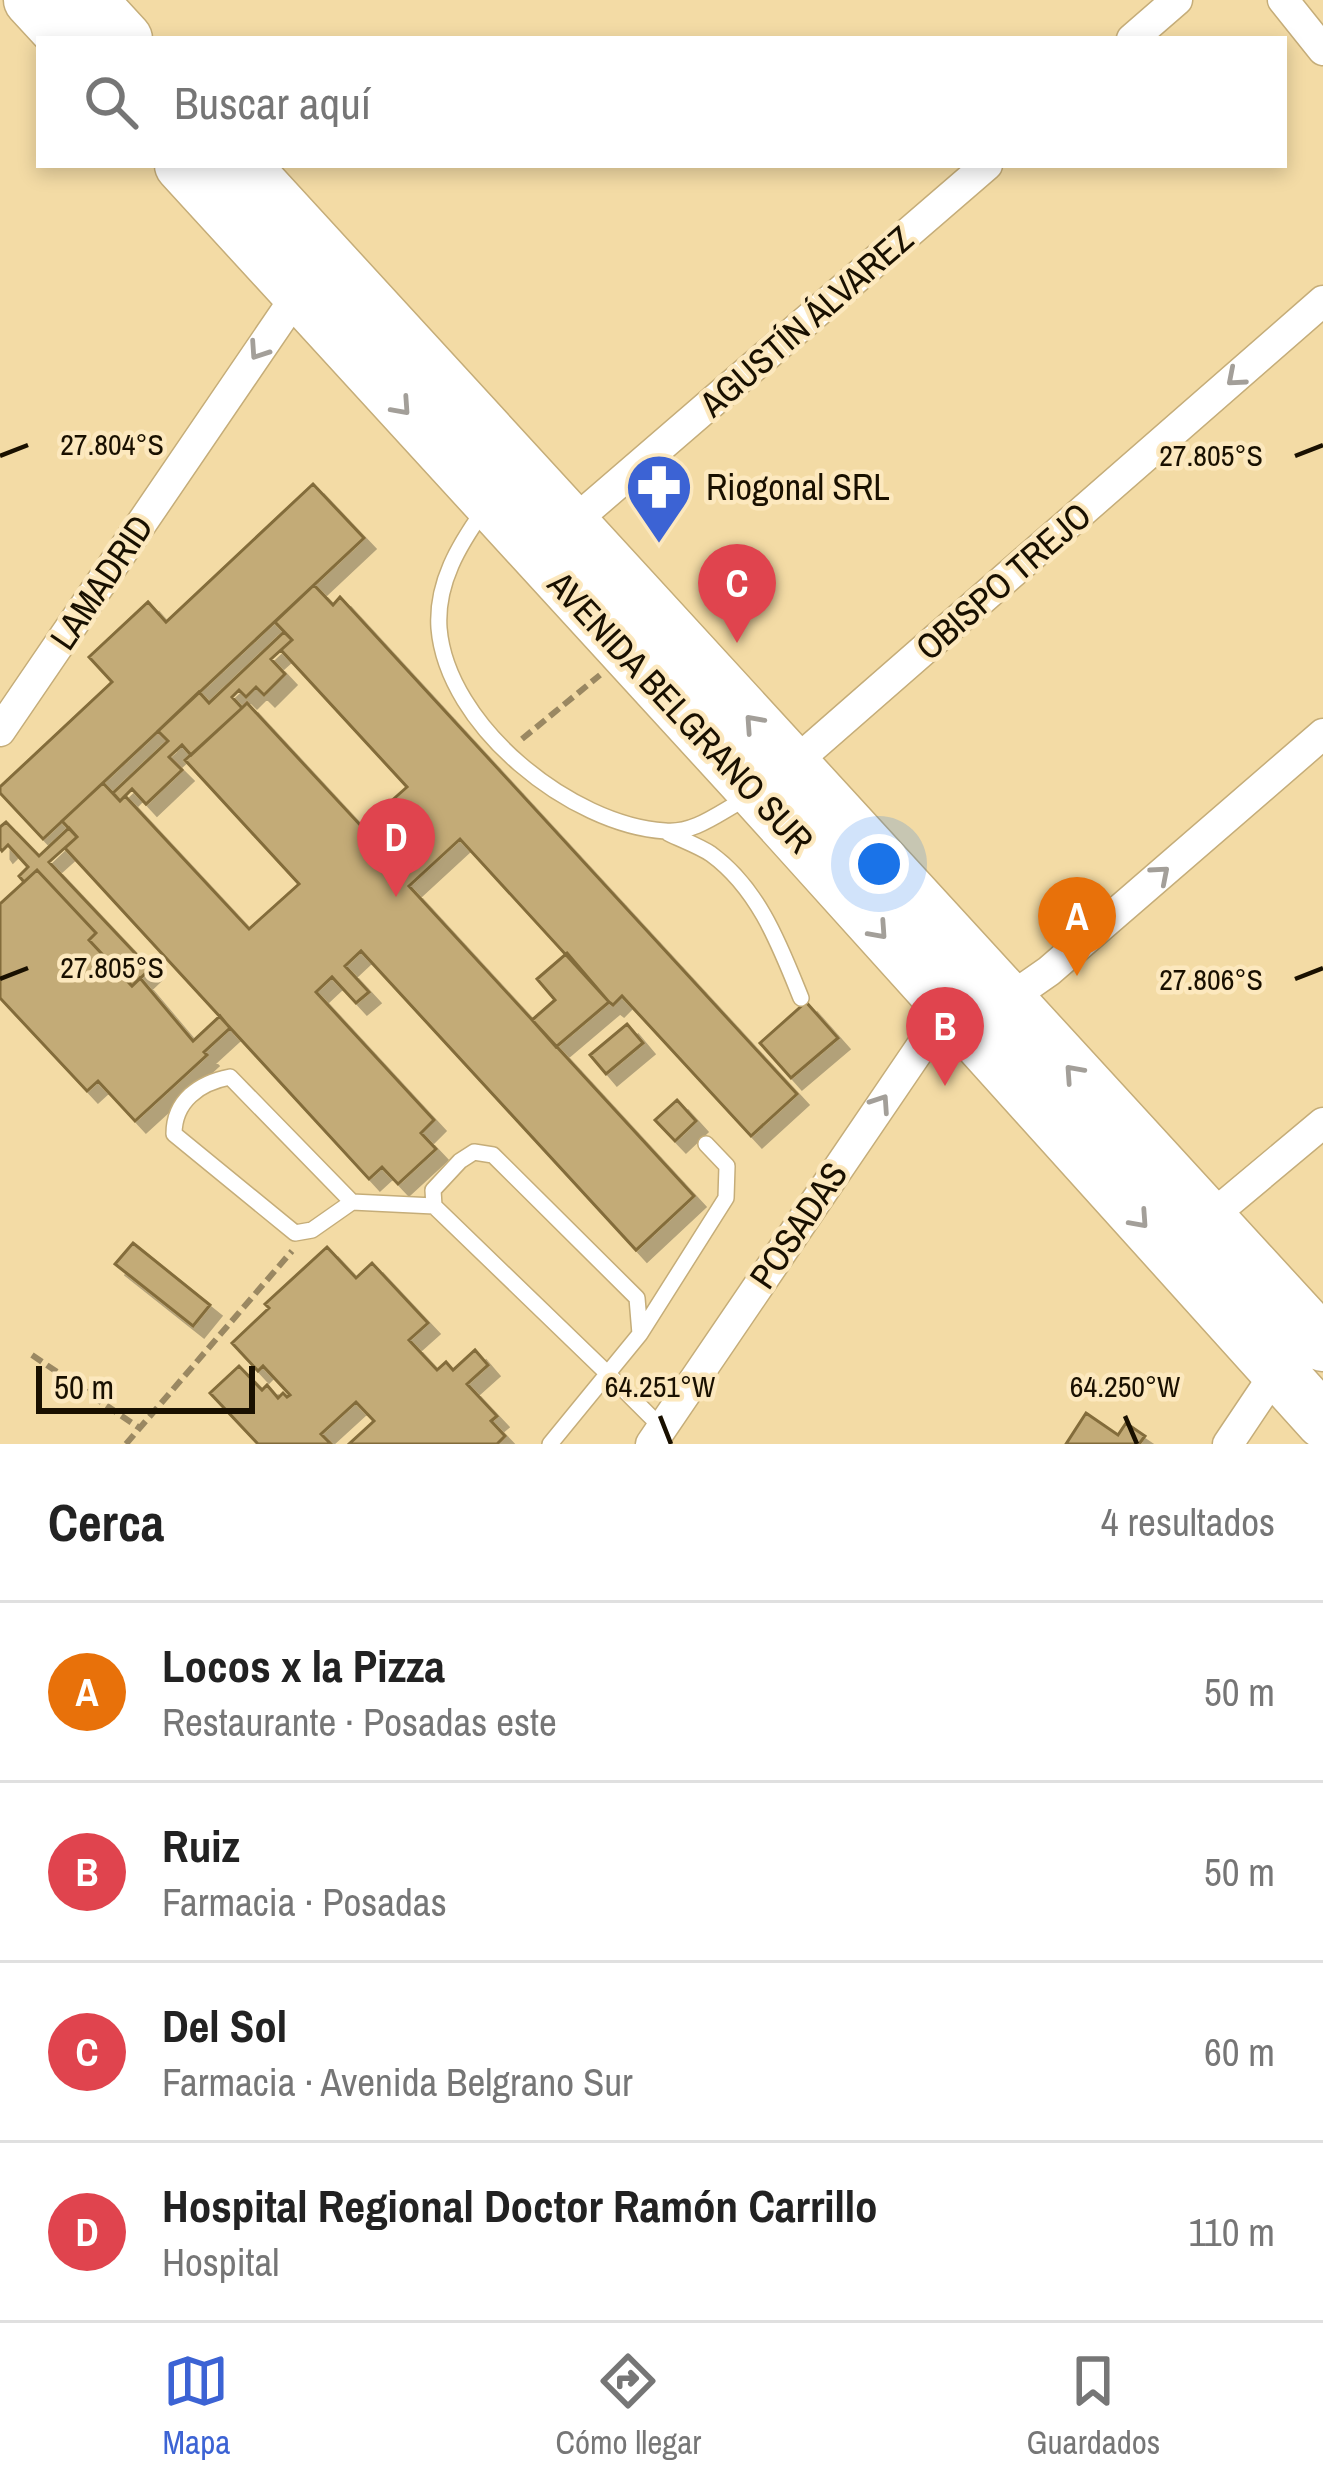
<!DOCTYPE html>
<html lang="es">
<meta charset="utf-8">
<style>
body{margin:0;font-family:"Archivo Narrow",sans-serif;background:#f2f2f2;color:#222}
.scale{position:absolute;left:36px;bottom:30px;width:219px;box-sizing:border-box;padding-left:12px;border:6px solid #191000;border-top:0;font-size:33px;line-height:42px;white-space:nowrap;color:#191000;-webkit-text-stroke:9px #fce8be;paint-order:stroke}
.you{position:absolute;left:879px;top:864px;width:42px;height:42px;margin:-30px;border:9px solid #fff;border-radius:50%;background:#1a73e8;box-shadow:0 0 0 18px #1a73e833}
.badge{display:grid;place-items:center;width:78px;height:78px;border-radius:50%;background:#3c63d4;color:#fff;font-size:39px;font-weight:700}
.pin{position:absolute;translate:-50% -99px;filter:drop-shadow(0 3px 6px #0008)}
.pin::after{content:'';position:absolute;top:63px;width:42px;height:36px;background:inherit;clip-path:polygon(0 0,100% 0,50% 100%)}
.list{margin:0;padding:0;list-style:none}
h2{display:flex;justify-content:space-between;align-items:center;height:156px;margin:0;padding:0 48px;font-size:51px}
h2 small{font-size:39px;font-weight:400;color:#767676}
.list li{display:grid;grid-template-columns:78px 1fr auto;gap:36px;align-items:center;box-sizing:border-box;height:180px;padding:0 48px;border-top:3px solid #e0e0e0}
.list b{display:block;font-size:45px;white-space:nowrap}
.list p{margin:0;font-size:39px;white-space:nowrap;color:#767676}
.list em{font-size:39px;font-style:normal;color:#767676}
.icon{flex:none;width:66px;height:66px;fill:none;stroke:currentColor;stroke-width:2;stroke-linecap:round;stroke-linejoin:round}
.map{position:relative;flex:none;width:1323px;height:1444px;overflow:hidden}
.search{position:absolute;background:#fff;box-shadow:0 6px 18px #0003;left:36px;right:36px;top:36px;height:132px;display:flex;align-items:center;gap:30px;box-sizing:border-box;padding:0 42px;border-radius:0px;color:#767676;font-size:45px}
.sheet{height:876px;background:#fff}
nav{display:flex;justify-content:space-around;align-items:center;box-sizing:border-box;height:168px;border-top:3px solid #e0e0e0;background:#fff;font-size:33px;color:#767676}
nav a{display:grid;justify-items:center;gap:6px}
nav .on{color:#3c63d4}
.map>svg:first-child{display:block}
</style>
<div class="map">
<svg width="1323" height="1444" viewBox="0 0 1323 1444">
<defs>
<filter id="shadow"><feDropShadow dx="11" dy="11" stdDeviation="0" flood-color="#0004"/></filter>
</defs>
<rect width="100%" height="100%" fill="#f3dba5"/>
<path fill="#c3ab77" stroke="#836c3a" stroke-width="3" filter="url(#shadow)" d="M313,484L364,538L43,839L0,793V787L112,682L89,657L148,602L166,622Z
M314,585L333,605L340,597L797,1094L751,1136L622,996L613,1005L609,1002L460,839L409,886L694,1196L636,1250L361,951L345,966L369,992L356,1003L332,977L316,992L434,1120L421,1133L436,1149L398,1184L382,1167L369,1179L65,848L77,837L62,821L103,783L120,801L125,796L249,929L299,884L185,760L242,708L247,703L362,827L407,787L281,650L292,640L275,622Z
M284,632L292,640L271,659L285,674L264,695L256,687L246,697L239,690L232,697L242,708L191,755L182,745L169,757L182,770L146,804L132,789L120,801L113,793L168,741L158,731L199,692L209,703Z
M6,822L39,856L69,828L77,837L49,862L150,969L132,986L89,940L96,933L37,870L24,882L19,876L28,867L8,845L2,851L0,848V827Z
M37,870L96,933L89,940L132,986L140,978L193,1041L220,1016L230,1028L204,1052L207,1055L135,1121L98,1081L87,1091L0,998V904Z
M567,953L609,1002L556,1047L532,1020L555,1000L537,979Z
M806,1002L838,1038L791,1078L760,1043Z
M627,1024L643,1043L606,1074L590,1055Z
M677,1100L696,1121L675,1141L655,1120Z
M133,1243L210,1305L193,1326L115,1264Z
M327,1247L356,1278L372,1263L428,1323L409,1340L437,1370L446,1362L453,1370L475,1350L488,1365L467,1384L497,1416L491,1421L505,1436L497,1444H349L374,1421L356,1402L321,1434L331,1444H258L210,1393L239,1366L262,1390L267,1385L278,1398L283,1393L287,1397L290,1395L263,1366L258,1371L232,1343L269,1308L265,1304Z
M1086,1413L1118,1435L1126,1423L1145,1436L1139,1444H1066Z"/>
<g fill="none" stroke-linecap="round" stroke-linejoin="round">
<g stroke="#c5ad79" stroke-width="18">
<path id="lane" d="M484,510C459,545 436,583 439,628C447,726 571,825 665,831C696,834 722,810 749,797
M668,833C682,840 699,846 711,854C759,889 780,946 801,998
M352,1202L230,1077C199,1083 174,1101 174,1134L295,1233L312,1230L352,1202L434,1206
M640,1334L726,1198L727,1166L706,1144
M550,1444L640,1334L637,1298L493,1155L474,1152L460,1161L433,1190L434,1206L609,1375L662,1428"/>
</g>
<g stroke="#c5ad79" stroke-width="33">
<path id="street" d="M1283,0L1323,50
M1132,39L1177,0
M571,524L987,165
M0,731L304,285
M792,765L1323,301
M1207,1220L1323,1123
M651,1444L929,1035L956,1017L1006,1001L1049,971L1323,734
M1228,1444L1277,1371"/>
</g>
<g stroke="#c5ad79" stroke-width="57">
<path id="highway" d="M31,0L67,39
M89,0L125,39
M182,165L757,793L1323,1421
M242,165L1323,1344"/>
</g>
<path stroke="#9a8862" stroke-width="6" stroke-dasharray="12 6" stroke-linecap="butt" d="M522,739L600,675
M32,1355L138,1427
M126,1444L292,1251"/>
<use href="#lane" stroke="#fff" stroke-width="15"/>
<use href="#street" stroke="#fff" stroke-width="30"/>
<use href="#highway" stroke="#fff" stroke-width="54"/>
</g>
<defs><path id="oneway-chevron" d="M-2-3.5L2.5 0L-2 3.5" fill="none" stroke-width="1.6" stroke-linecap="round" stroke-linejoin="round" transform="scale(3)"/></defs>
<g stroke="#a39f99">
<use href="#oneway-chevron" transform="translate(258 351) rotate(124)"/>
<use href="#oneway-chevron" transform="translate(1235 378) rotate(139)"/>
<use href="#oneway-chevron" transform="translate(402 407) rotate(48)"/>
<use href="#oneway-chevron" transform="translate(753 723) rotate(-132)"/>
<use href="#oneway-chevron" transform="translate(1161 874) rotate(-41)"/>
<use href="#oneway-chevron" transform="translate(879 931) rotate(48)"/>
<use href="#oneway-chevron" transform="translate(1073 1073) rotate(-132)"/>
<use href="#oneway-chevron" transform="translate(881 1103) rotate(-56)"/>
<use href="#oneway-chevron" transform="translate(1140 1220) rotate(48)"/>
</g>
<path fill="none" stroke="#191000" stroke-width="4.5" d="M0,456L28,445M1295,456L1323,445M0,979L28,968M1295,979L1323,968M660,1416L671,1444M1125,1416L1137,1444"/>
<defs>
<g id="pharmacy-pin" transform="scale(3.45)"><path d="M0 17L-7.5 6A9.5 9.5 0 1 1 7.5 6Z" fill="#3c63d4" stroke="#fce8be"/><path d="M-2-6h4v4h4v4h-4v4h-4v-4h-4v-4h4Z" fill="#fff"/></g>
</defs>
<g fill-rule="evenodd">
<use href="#pharmacy-pin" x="659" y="487"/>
</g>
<g text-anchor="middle" stroke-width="9" stroke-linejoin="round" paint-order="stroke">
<g font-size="36" fill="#191000" stroke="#fce8be">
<text transform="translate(806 321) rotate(-41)" y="13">AGUSTÍN ÁLVAREZ</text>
<text transform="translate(1003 581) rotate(-41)" y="13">OBISPO TREJO</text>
<text transform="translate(101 582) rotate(-56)" y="13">LAMADRID</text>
<text transform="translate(681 712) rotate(47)" y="13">AVENIDA BELGRANO SUR</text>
<text transform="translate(798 1225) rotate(-56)" y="13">POSADAS</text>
</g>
<g font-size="36" fill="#191000" stroke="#fce8be" text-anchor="start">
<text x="706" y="500">Riogonal SRL</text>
</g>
</g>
<g font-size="30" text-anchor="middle" fill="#191000" stroke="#fce8be" stroke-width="9" stroke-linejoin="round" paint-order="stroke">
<text x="112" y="455">27.804°S</text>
<text x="1211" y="466">27.805°S</text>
<text x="112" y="978">27.805°S</text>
<text x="1211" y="990">27.806°S</text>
<text x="660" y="1397">64.251°W</text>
<text x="1125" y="1397">64.250°W</text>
</g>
</svg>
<div class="scale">50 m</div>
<div class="you"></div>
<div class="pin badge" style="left:1077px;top:976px;background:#e8710a">A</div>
<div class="pin badge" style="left:945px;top:1086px;background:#e0444e">B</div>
<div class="pin badge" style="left:737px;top:643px;background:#e0444e">C</div>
<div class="pin badge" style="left:396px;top:897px;background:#e0444e">D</div>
<div class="search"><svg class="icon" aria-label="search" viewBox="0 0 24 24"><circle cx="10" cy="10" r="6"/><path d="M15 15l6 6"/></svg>Buscar aquí</div>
</div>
<section class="sheet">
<h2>Cerca<small>4 resultados</small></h2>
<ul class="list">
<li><span class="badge" style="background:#e8710a">A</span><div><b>Locos x la Pizza</b><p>Restaurante · Posadas este</p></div><em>50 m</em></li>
<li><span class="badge" style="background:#e0444e">B</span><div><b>Ruiz</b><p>Farmacia · Posadas</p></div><em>50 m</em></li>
<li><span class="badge" style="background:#e0444e">C</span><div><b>Del Sol</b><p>Farmacia · Avenida Belgrano Sur</p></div><em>60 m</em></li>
<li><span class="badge" style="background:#e0444e">D</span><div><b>Hospital Regional Doctor Ramón Carrillo</b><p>Hospital</p></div><em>110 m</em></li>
</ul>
</section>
<nav>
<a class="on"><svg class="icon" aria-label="map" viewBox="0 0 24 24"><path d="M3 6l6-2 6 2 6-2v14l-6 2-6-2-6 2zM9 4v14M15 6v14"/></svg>Mapa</a>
<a><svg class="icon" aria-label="directions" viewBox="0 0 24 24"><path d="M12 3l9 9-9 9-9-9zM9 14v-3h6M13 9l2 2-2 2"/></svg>Cómo llegar</a>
<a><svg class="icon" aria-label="saved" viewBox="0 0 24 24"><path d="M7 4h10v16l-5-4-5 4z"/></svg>Guardados</a>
</nav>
